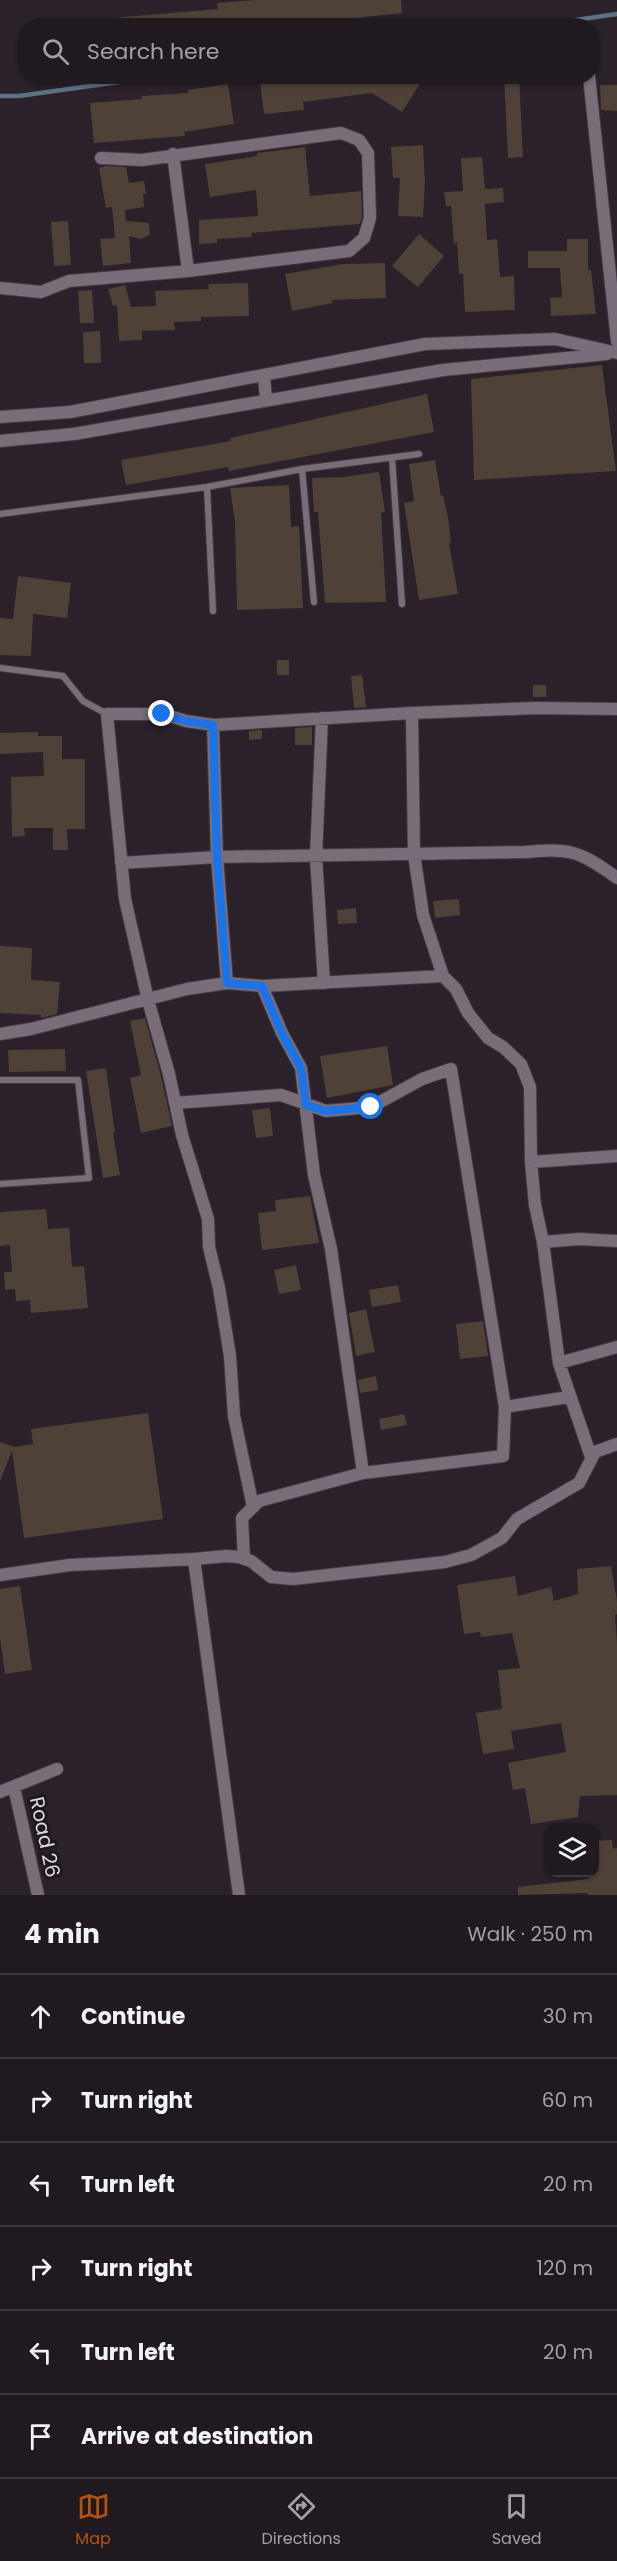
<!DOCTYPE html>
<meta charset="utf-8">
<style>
body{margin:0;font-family:Poppins,sans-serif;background:#2d262d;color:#f1f3f6}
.controls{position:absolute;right:18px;bottom:18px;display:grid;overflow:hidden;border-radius:12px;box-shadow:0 2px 4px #0004}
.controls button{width:54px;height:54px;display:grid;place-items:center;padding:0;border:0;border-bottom:2px solid #3d383e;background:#201920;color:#f1f3f6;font:30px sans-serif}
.stop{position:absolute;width:18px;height:18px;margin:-14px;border:4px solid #1a73e8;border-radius:50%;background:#fff}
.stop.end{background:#1a73e8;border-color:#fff;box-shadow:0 2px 6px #0008}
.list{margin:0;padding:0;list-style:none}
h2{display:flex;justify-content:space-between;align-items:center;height:78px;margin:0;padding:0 24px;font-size:26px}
h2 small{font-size:20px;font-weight:400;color:#a2a0a5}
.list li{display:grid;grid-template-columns:39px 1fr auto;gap:18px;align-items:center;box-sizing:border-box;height:84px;padding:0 24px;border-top:2px solid #3d383e}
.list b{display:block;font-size:22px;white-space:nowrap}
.list em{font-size:20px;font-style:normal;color:#a2a0a5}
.icon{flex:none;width:33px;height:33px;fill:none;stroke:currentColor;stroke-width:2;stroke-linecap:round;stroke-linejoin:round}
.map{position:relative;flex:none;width:617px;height:1895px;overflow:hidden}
.search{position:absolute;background:#201920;box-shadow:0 2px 4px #0004;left:18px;right:18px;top:18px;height:66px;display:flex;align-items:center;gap:15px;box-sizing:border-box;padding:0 21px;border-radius:24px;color:#a2a0a5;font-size:22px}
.sheet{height:582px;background:#201920}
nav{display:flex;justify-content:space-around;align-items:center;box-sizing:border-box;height:84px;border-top:2px solid #3d383e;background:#201920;font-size:16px;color:#a2a0a5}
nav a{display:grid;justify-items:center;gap:3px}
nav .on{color:#b45309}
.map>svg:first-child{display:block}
</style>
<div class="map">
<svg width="617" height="1895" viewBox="0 0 617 1895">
<rect width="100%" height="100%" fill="#2a212b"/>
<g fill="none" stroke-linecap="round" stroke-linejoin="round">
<path stroke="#5c7283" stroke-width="4.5" d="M534,26L617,14
M0,96H19L161,76"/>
</g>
<path fill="#4e4138" d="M257,0H401L402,13L278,26H112V18L218,9L217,3Z
M312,76H425L402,112L372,93L303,102L304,110L264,114L260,82Z
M504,76H519L523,157L508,158Z
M228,84L234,124L184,132L185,136L94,143L90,103L142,99V96L188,93V90Z
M600,85H617V111L601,110Z
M423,145L425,182L423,217L398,216L400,178H393L391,147Z
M305,147L310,196L361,191L362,217L360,224L251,233L252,237L217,239V243L199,244V220L258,216L256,190L210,197L205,164L257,156V153Z
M482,157L485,189L503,188L504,202L485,204L487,240L497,239L500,277L514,276L515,310L465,312L463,274H459L457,241L454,245L451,206H446L444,192L463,191L461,158Z
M106,166L126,167L129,183L144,181L146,194H143L144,207L125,210L126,221L149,223L150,235L141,239L129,236L131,263L103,266L100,239L115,238L112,207L106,208L99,168Z
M68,221L71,265L54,266L51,222Z
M419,234L444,256L418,287L392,266Z
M567,239H588V270H591L596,314L551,316L550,298L562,297L560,268H528V251H567Z
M385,263L386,298L332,300L333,303L292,311L285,274L343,264Z
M248,283L249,316L201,317V321L174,322L175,330L142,331V340L119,341L117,305L113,306L108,289L125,285L131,307L156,306L155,291L209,289L208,284Z
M92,290L94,323H80L78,291Z
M100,331L101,363H84L83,332Z
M602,365L616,471L474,480L471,379Z
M427,394L434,432L229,471L228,467L126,485L121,460L231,441L230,438Z
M435,460L441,496L443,495L448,517L451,543H449L458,594L419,600L404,503L414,501L409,464Z
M379,472L385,512L381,513L386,602L325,603L318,512H314L312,478L343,477Z
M289,485L291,527L299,526L303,608L237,610L235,521L230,488Z
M18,576L71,583L67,618L33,614L31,656L0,655V618L13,619Z
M277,660H289V675H277Z
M362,675L366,707L354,708L351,676Z
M533,685H546L547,697H533Z
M312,727V745H295V728Z
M262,730V739L249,740V731Z
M38,732V736H62V759H85V829H67L68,850H53V828H24L25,836L12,837L11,777L44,776L43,752L0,754V733Z
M459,899L460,915L435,918L433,901Z
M356,908L357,923L338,924L337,910Z
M0,946L32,948L31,980L60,982L57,1014L41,1018V1015L0,1013Z
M145,1018L161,1076L172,1126L141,1133L130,1078L141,1075L130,1021Z
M387,1046L393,1085L327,1098L320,1056Z
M65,1049L66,1071L9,1072L8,1050Z
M106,1068L115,1133H113L120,1175L103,1178L86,1071Z
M270,1108L273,1136L256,1138L252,1110Z
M310,1196L319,1243L262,1250L258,1213L276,1211L275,1200Z
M46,1209L48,1229L69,1228L72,1267L84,1266L88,1308L31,1313L30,1300L16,1301L15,1289L5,1290L4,1272H12L10,1245L0,1246V1212Z
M296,1265L301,1290L279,1294L274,1270Z
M398,1285L401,1302L372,1307L369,1290Z
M366,1309L375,1352L356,1356L349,1313Z
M483,1321L488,1356L460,1359L456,1324Z
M376,1376L378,1390L360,1393L358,1380Z
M148,1413L163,1519L24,1538L12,1451L0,1481V1442L14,1447L33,1444L31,1429Z
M404,1414L407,1425L381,1430L379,1419Z
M611,1566L617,1601V1614L615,1615L617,1643V1795L580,1796L578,1817L531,1824L525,1788L513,1790L508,1763L566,1752L561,1723L511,1731L514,1749L483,1754L476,1713L502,1709L498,1670L520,1668L512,1633L481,1637L480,1632L464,1634L457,1585L515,1576L518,1596L551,1587L554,1601L578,1594L577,1569Z
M20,1586L32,1670L5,1674L0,1637V1589Z
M612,1840L613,1849L617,1848V1895H588V1893L518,1895V1887L589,1879V1872H594V1841Z"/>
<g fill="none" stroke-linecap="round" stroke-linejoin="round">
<g stroke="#443c44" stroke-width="8">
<path id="lane" d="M392,458L402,604
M302,469L314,602
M207,487L213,611
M0,514L207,487L302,469L419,454
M0,668L63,676L83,701L107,714
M0,1080H78L89,1178L0,1184"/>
</g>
<g stroke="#443c44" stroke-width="14">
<path id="street" d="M589,76L617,341
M173,154L188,271
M0,288L41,292L69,281L188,271L349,251L364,238L370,218L368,153L359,140L341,133L142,160L101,158
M264,375L266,400
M0,417L70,412L425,344L555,339L617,353
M0,441L74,434L443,370L607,354
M412,713L414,854L423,915L443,976
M322,718L316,857L324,983
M213,725L217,857L227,983
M121,863L217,857L526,852C570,847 581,852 617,878
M262,986L282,1033L301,1068L314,1175L331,1249L363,1473
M0,1034L31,1029L187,989L227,983L262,986L443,976L456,989L468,1013L488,1038L503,1047L521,1064L530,1087L531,1162L535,1205L543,1242L559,1363L591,1457
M175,1103L281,1095L326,1111L371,1107L422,1079L451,1069L505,1407
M531,1162L617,1156
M543,1242L579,1239L617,1241
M559,1363L617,1347
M253,1507L234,1416L230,1356L219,1288L209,1247L208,1219L182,1135L169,1074L148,1000L125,899L107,714H163L186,721L213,725L412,713L536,708L617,709
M194,1559L227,1556L239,1557L251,1561L271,1577L293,1579L445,1562L471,1555L502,1538L517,1519L579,1483L595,1452L617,1444
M244,1559L242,1518L259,1501L363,1473L503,1456L505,1407L569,1397
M0,1575L70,1565L194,1559L239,1895
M14,1787L38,1895
M0,1792L57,1769"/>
</g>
<use href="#lane" stroke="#796d79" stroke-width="6"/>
<use href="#street" stroke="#796d79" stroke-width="12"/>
</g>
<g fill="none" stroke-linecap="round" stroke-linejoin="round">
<path stroke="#1a73e8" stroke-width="8" d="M162,714L186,721L213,725L217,857L227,983L262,986L282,1033L301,1068L306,1105L326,1111L371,1107"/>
</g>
<g text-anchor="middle" stroke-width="6" stroke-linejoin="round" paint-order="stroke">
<g font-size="20" fill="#dfd9df" stroke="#211721">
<text transform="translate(45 1837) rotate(78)" y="7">Road 26</text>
</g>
</g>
</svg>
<div class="controls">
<button><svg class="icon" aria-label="layers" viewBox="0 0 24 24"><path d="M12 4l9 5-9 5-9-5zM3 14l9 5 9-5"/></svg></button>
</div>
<div class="stop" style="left:371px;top:1107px"></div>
<div class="stop end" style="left:162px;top:714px"></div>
<div class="search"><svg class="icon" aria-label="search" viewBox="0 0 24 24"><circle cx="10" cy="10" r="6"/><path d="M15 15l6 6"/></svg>Search here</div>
</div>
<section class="sheet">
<h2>4 min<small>Walk · 250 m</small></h2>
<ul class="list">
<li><svg class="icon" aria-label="ahead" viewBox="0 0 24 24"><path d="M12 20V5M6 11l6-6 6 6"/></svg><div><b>Continue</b></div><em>30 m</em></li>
<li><svg class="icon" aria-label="right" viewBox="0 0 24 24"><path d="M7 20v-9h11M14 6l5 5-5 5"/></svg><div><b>Turn right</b></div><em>60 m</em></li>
<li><svg class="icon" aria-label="left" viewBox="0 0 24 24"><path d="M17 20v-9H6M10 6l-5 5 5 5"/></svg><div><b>Turn left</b></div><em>20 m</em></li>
<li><svg class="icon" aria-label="right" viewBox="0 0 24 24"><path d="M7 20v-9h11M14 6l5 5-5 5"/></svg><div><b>Turn right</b></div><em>120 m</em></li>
<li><svg class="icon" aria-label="left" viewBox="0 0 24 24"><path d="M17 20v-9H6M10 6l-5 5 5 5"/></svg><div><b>Turn left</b></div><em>20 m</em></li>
<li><svg class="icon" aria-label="arrive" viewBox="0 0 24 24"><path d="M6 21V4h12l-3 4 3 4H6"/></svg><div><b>Arrive at destination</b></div></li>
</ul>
</section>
<nav>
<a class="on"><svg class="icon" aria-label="map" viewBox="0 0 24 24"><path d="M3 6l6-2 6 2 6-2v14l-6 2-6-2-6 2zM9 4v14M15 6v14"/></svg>Map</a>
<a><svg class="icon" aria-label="directions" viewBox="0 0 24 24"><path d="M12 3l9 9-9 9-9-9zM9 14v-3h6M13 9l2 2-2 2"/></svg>Directions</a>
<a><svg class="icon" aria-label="saved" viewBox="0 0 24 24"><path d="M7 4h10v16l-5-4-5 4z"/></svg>Saved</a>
</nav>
